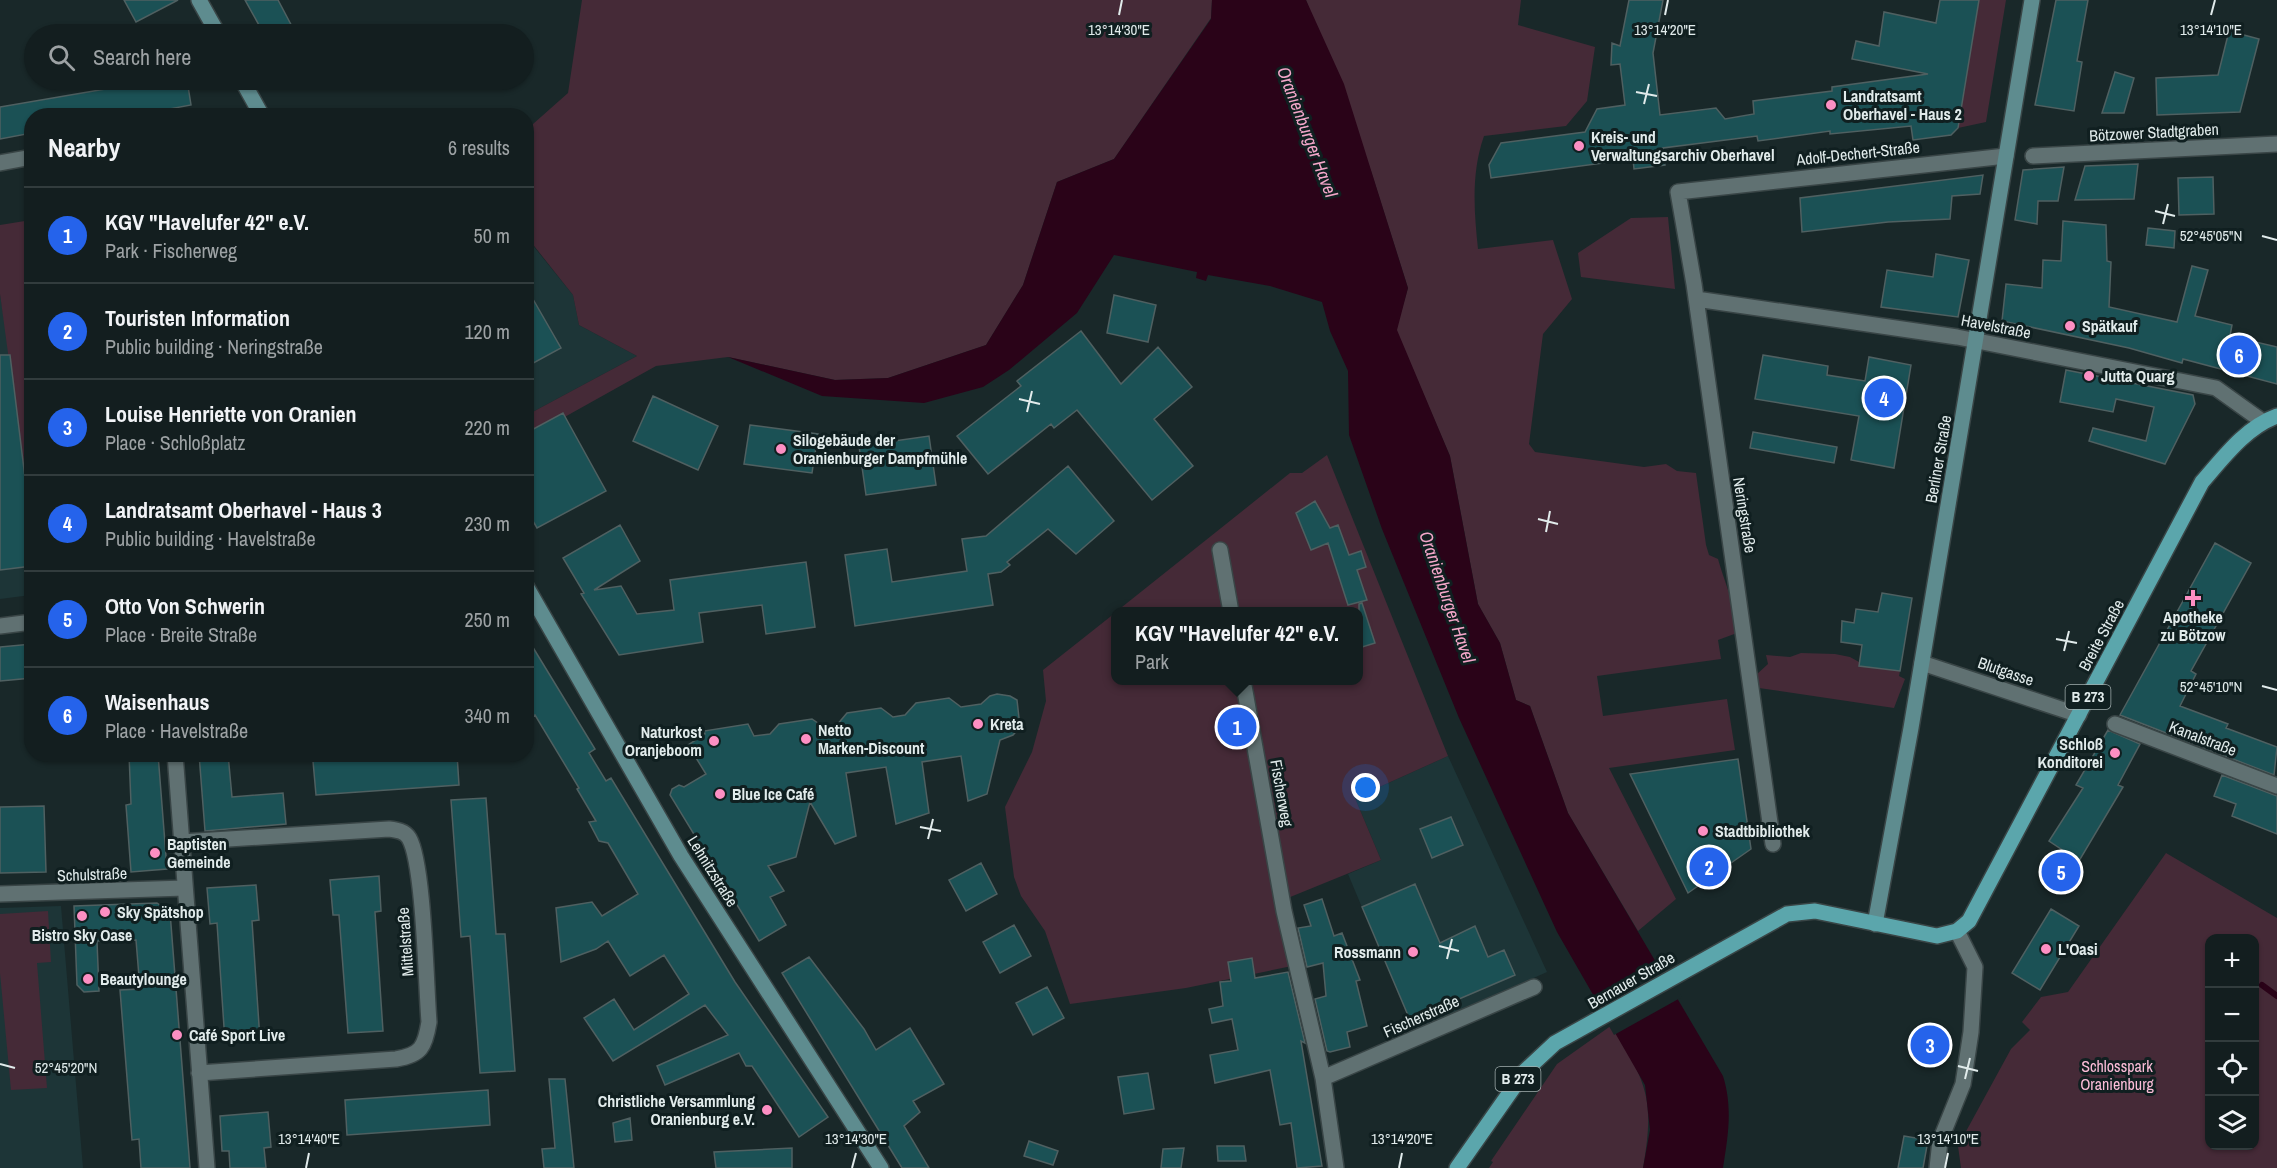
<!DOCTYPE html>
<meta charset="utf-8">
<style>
body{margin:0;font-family:"Archivo Narrow",sans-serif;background:#202b2c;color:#f1f3f6}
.controls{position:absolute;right:18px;bottom:18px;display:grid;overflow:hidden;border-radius:12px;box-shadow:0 2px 4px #0004}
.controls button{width:54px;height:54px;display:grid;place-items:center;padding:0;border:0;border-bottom:2px solid #323c3d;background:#131e1f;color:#f1f3f6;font:30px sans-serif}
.you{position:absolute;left:1366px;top:788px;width:21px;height:21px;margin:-15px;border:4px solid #fff;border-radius:50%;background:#1a73e8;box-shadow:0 0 0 9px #1a73e833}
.badge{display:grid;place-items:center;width:39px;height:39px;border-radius:50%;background:#2563eb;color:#fff;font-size:20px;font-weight:700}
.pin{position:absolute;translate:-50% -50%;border:3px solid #fff;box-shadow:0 2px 6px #0006}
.popup{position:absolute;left:1111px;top:607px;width:252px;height:78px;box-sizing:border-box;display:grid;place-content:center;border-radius:12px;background:#131e1f;filter:drop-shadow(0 2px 4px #0005);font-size:20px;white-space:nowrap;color:#9da2a4}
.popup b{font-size:22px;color:#f1f3f6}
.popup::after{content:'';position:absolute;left:50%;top:100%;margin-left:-12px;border:12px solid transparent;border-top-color:#131e1f}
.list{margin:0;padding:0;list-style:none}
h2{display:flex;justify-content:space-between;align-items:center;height:78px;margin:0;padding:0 24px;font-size:26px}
h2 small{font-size:20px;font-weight:400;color:#9da2a4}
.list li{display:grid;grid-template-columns:39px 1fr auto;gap:18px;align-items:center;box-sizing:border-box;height:96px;padding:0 24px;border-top:2px solid #323c3d}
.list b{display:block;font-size:22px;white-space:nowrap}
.list p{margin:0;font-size:20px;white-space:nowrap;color:#9da2a4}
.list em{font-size:20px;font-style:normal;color:#9da2a4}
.icon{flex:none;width:33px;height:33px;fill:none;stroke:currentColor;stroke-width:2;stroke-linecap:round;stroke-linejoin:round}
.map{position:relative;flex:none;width:2277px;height:1168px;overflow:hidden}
.search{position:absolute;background:#131e1f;box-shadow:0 2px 4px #0004;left:24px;top:24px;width:510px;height:66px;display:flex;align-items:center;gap:15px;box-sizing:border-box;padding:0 21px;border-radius:33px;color:#9da2a4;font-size:22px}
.panel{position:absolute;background:#131e1f;box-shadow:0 2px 4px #0004;left:24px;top:108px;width:510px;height:654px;border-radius:24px}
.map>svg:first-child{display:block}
</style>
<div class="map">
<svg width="2277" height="1168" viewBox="0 0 2277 1168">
<rect width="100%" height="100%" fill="#192829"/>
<path fill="#1d3537" d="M526,237L573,295L579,325L637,356L527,415Z
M0,294L9,350L32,535L31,595L0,599Z
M1448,756L1547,972L1414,1031L1348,874L1381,860L1355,798Z
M61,906L83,1168H0V908Z"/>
<path fill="#452a37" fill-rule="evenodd" d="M582,0H1212L1211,18L1114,159L1057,182L1023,285L986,345L888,378L835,380L728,357L656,366L527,438V415L637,356L579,325L573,295L527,237V148L533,124L568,93Z
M1306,0H1521L1518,25L1595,47L1587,101L1566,126L1484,136C1471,173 1474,211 1478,249L1553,240L1572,299L1543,334L1529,444L1535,452L1644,467L1666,464L1677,471L1696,473L1706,545L1709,555L1718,559C1724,581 1738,612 1737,633L1718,640L1721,659L1597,676L1603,716L1727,699L1735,750L1609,768L1676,899L1638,931L1568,813L1530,706L1516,700L1500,643L1478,604L1450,456L1396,330L1408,288L1371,171Z
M1979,0H2006L1986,122L1958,128Z
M1668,217L1675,289L1581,277L1578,253L1631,218Z
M31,220L32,463L23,464L0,294V225Z
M1327,455L1448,756L1355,798L1381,860L1278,902L1292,966L1186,988L1070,1004L1045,931L1021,896L1014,877L1005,807L1032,752L1046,701L1043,670L1115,613L1116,680H1358V612L1117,611L1290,473H1302Z
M1801,653L1835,654L1850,657L1868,667L1900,671L1899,676L1905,679L1894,708L1759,688L1756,675L1768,664L1766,655L1790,657Z
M2166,853L2277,918V1168H1961L1958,1146L2011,1049L2030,1030L2022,1022L2041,997L2068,992ZM2210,938H2254V1146H2210Z
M48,911L51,962L37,963L47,1088L11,1090L0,973V914Z
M1612,1025C1647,1084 1655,1099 1643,1168H1489L1493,1162L1491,1161L1557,1064Z"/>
<path fill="#2a0318" d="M1212,0H1306L1344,84L1408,288L1397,330L1450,456L1478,604L1500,643L1516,700L1530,706L1568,813L1723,1076C1733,1108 1728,1136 1723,1168H1643L1650,1130L1645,1085L1557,932L1459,718L1382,529L1349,435L1348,371L1330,331L1322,302L1270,286L1208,275L1206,281L1196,278L1197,272L1114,255L1077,313L1009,370L983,387L924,403L822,396L728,357L835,380L888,378L986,345L1023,285L1057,182L1114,159L1211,19Z"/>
<path fill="#192829" d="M1660,961L1682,997L1614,1035L1593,998Z"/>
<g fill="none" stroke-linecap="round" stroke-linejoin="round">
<path stroke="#2a0318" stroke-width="6" d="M2262,985L2277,996"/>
</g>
<path fill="#1b5155" stroke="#4f6061" stroke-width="1.5" d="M124,0H178L136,22Z
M245,0H278L296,34H264Z
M1629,0H1663L1653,53L1660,115L1716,108L1725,119L1754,114L1753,101L1832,91V87L1928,74L1852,59L1856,41L1879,46L1884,12L1936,23L1940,0H1979L1958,128L1951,135L1913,140L1911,126L1830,134V131L1758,141L1757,136L1663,148L1665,165L1634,169L1633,159L1491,178L1489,165L1501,143L1585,132L1597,109L1625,105L1620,64L1611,65L1612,43L1620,46Z
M2056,0H2088L2077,61L2082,62L2074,111L2035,105Z
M2229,31L2259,39L2240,112L2157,115L2156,78L2218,75Z
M2115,72L2134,78L2124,113H2102Z
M158,80H187L191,105L132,116H32V133L0,139V107Z
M2138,164L2134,199L2075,200L2085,166Z
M2064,167L2058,201H2038L2037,224L2015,220L2023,170Z
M1983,175L1980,194L1952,196L1950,219L1888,222L1802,232L1800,198Z
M2213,177L2214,214L2179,215L2178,178Z
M2063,221L2106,225L2107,261L2111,262L2109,307L2177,322L2192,266L2208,270L2195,316L2232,325L2230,336L2277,347V384L2183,359L2182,363L2129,348L2002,321L2006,284L2042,288L2043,260L2061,261Z
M2148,228L2175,231L2174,248L2146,245Z
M1936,254L1969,260L1958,317L1881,307L1887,270L1933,277Z
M526,287L561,348L526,367Z
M1114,295L1156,305L1148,342L1107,333Z
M1081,331L1121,384L1158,347L1192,387L1154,419L1193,466L1152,500L1077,410L1054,428L1051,424L988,474L957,436L1021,386L1017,381Z
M0,355H10L32,535V566L0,570Z
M1763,355L1828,366L1827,375L1865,381L1869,357L1911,365L1894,468L1851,460L1859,416L1755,399Z
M2066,370L2193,395L2195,404L2165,464L2089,441L2093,428L2146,441L2154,407L2116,399L2113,412L2060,402Z
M653,396L718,426L698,470L633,441Z
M563,413L606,491L537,528L526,509V433Z
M750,425L818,434L812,473L744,464Z
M1753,432L1837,447L1834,463L1750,448Z
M929,436L936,485L866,495L859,446Z
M1068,466L1114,521L1076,554L1048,529L1007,562L1010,565L1001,572L988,574L993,605L855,626L845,555L887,549L892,582L967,571L962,539L986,536Z
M1315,501L1330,528L1338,525L1349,555L1361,551L1366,567L1357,570L1367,600L1348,605L1328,543L1311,550L1296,513Z
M620,525L640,561L594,590L621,586L637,614L674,610L670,580L806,562L815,627L766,634L762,605L699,613L703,642L619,655L581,594L584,593L563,558Z
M2215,543L2251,563L2191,671L2196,674L2180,706L2228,724L2226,728L2277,747L2274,775L2120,715Z
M1882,593L1912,598L1900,671L1859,666L1862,645L1841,642L1842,621L1854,623L1856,609L1878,612Z
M1362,603L1375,643L1359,648V604Z
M526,636L595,749L589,753L606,781L611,778L735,982L828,1117L799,1137L752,1066H746L739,1053L665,1085L657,1066L728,1035L705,1005L613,1061L584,1018L614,999L634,1030L689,994L664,955L630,976L608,941L596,949L561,962L556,908L592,902L602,916L638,894L608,843L599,841L589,822L596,821L577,789L579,788L535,715L526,720Z
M32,644V678L0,681V647Z
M997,694L1010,696L1017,700L1020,727L1013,735L1000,740L987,794L968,801L961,756L922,762L929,813L896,824L886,767L846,773L856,836L835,844L810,802L796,857L768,866L784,891L770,897L786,925L759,941L670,795L672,789L679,785L684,787L706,774L688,745L705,734L704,731L748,724L754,736L770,734L779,724L812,719L825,728L836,726L847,713L881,708L893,717L905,715L916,703L949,698L961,707L981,704L990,696Z
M2108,730L2140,744L2118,785L2123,787L2079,861L2049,841L2083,788L2076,785Z
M129,754H158L167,869L131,872L126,805L131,804Z
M199,754H228L232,797L283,793L286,824L205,831Z
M398,754H457L459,785L316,795L313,761Z
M1738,759L1751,849L1688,893L1630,774Z
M2222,775L2277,796V834L2232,816L2236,804L2214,796Z
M486,798L496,934H505L515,1071L480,1073L470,936L461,937L451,800Z
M44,806L46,872L0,873V807Z
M1451,817L1463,845L1432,858L1420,829Z
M981,863L997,894L966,911L949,880Z
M379,876L381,911L375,912L383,1031L348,1033L339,915H333L330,880Z
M1415,884L1440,943L1475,926L1488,957L1504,950L1515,975L1410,1020L1362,907Z
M256,885L259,920L252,921L260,1040L225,1042L217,923L210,924L207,888Z
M1322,899L1334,936L1342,933L1360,980L1356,981L1367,1026L1347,1032L1350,1047L1330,1052L1327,1051L1315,999L1326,996L1323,963L1307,967L1298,928L1311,926L1304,905Z
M157,903L170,912L190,1168H141L139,1139L132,1140L120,990L140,989L136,940L97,941L99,991L84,992L77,985L74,906Z
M2051,909L2079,926L2040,990L2012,973Z
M1014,925L1031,956L1000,973L983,942Z
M809,957L864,1029L876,1050L910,1028L944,1084L913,1101L920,1112L904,1126L929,1168H902L782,973Z
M1252,958L1255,978L1288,972L1305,1043L1301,1041L1322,1166L1297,1168L1291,1123L1280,1125L1270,1070L1215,1083L1210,1055L1238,1050L1232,1019L1212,1023L1209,1009L1223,1006L1220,982L1231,981L1228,962Z
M1047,987L1064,1018L1033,1035L1016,1003Z
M1148,1073L1154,1109L1124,1114L1118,1077Z
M549,1079H565L574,1168H544L542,1149L555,1148Z
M488,1090L490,1125L347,1135L345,1100Z
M268,1112L271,1147L264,1148L266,1168H230L229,1151H222L220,1116Z
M630,1118L632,1140L615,1142L613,1123Z
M1904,1136L1928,1140L1923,1168H1898Z
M1029,1141L1058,1151L1053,1165L1024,1156Z
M1217,1146H1244L1246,1161H1218Z
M792,1148V1168H716L714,1152Z
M1184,1148L1181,1168H1161L1163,1149Z"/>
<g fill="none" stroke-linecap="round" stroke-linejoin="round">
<g stroke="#394546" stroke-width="18">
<path id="street" d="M2033,156L2277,144
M0,163L32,157
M1696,299L1957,337L2216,388L2262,421
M1220,550L1231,612
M0,626L32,622
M1922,663L2079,715
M1243,680L1284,911L1323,1078L1336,1168
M2115,724L2277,786
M175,754L207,1168
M181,842L389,829C397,830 405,831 409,838C424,863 426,986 429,1022C425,1047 421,1055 396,1059L199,1073
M1773,844L1694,284L1678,192L2006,156
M0,894L185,888
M1323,1078L1534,987
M1937,1168L1940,1141L1963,1084L1971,1032L1975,967L1957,931"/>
</g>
<g stroke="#394546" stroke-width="18">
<path id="secondary" d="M199,0L218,34
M242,80L262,116
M526,586L681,856L881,1168
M1875,924L1911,728L2032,0"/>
</g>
<g stroke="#394546" stroke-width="18">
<path id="primary" d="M1457,1168L1525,1071L1555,1043L1787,914L1815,911L1937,936L1957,931L1969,921L2202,482C2223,458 2246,427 2277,416"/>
</g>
<use href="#street" stroke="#607172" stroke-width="15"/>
<use href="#secondary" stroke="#5e8c8f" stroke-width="15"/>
<use href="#primary" stroke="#5ba6ac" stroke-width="15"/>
</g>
<path fill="none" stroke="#e1ebeb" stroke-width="2" d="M1119,15L1122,0M1665,15L1668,0M2211,15L2215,0M1636,92L1657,96M1644,104L1649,84M2155,211L2175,216M2163,224L2168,204M2262,236L2277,240M1019,399L1040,404M1027,412L1032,391M1538,519L1558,524M1546,532L1550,511M2056,639L2077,643M2064,651L2069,631M2262,686L2277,690M920,827L941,831M928,839L933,819M1439,946L1459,951M1447,959L1452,939M0,1064L15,1068M1958,1066L1978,1071M1965,1079L1970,1058M306,1168L309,1153M852,1168L856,1153M1399,1168L1402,1153M1945,1168L1948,1153"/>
<g fill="#fc8fc3" stroke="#101f20" stroke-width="2">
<circle cx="1831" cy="105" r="6"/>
<circle cx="1579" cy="146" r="6"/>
<circle cx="2070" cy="326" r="6"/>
<circle cx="2089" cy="376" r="6"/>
<circle cx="781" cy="449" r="6"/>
<path d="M2190 589h6v6h6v6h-6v6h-6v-6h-6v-6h6z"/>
<circle cx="978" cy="724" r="6"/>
<circle cx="806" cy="739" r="6"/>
<circle cx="714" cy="741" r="6"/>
<circle cx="2115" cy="753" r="6"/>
<circle cx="720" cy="794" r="6"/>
<circle cx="1703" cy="831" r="6"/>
<circle cx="155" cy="853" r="6"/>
<circle cx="105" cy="912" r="6"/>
<circle cx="82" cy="916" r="6"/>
<circle cx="2046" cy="949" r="6"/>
<circle cx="1413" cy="952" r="6"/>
<circle cx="88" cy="979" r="6"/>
<circle cx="177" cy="1035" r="6"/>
<circle cx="767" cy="1110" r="6"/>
</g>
<g text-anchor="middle" stroke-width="6" stroke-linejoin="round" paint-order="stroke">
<g fill="#101f20" stroke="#a2aeae" stroke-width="1.5">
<rect x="2065.5" y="685" width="45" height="24" rx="4.5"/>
<rect x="1495.5" y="1067" width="45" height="24" rx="4.5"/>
</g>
<g font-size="15" font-weight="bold" fill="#e1ebeb">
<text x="2088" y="702">B 273</text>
<text x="1518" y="1084">B 273</text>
</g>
<g font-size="16" font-weight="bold" fill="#e1ebeb" stroke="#101f20" text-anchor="start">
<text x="1843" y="102">Landratsamt<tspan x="1843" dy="18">Oberhavel - Haus 2</tspan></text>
<text x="1591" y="143">Kreis- und<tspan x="1591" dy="18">Verwaltungsarchiv Oberhavel</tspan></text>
<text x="2082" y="332">Spätkauf</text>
<text x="2101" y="382">Jutta Quarg</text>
<text x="793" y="446">Silogebäude der<tspan x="793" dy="18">Oranienburger Dampfmühle</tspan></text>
<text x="2193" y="623" text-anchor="middle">Apotheke<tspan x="2193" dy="18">zu Bötzow</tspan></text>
<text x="990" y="730">Kreta</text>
<text x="818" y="736">Netto<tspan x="818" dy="18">Marken-Discount</tspan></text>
<text x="702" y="738" text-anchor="end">Naturkost<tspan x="702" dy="18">Oranjeboom</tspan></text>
<text x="2103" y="750" text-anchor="end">Schloß<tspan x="2103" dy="18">Konditorei</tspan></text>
<text x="732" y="800">Blue Ice Café</text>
<text x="1715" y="837">Stadtbibliothek</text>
<text x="167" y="850">Baptisten<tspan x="167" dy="18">Gemeinde</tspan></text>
<text x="117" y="918">Sky Spätshop</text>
<text x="82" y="941" text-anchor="middle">Bistro Sky Oase</text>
<text x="2058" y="955">L'Oasi</text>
<text x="1401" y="958" text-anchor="end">Rossmann</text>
<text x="100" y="985">Beautylounge</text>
<text x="189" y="1041">Café Sport Live</text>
<text x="755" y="1107" text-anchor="end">Christliche Versammlung<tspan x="755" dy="18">Oranienburg e.V.</tspan></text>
</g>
<g font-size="16" fill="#e1ebeb" stroke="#101f20">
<text transform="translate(2154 132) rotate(-3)" y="6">Bötzower Stadtgraben</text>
<text transform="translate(1858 153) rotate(-6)" y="6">Adolf-Dechert-Straße</text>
<text transform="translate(1996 326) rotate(11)" y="6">Havelstraße</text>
<text transform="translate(1938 459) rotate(-80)" y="6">Berliner Straße</text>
<text transform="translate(1745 515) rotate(81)" y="6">Neringstraße</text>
<text transform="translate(2101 635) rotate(-62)" y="6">Breite Straße</text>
<text transform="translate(2006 671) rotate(19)" y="6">Blutgasse</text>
<text transform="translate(2203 738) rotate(21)" y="6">Kanalstraße</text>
<text transform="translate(1282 793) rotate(80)" y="6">Fischerweg</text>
<text transform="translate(713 871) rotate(58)" y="6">Lehnitzstraße</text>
<text transform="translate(92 874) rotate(-2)" y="6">Schulstraße</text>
<text transform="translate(405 942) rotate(-94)" y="6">Mittelstraße</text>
<text transform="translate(1631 980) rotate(-30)" y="6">Bernauer Straße</text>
<text transform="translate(1421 1016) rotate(-24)" y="6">Fischerstraße</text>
</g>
<g font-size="16" fill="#fcbdd8" stroke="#101f20">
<text x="2117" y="1072">Schlosspark<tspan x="2117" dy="18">Oranienburg</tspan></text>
</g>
<g font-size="18" font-style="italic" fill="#f3a6c9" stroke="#101f20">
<text transform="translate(1307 132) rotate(69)" y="6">Oranienburger Havel</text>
<text transform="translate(1447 597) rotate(71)" y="6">Oranienburger Havel</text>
</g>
</g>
<g font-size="15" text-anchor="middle" fill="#e1ebeb" stroke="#101f20" stroke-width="6" stroke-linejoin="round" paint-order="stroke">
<text x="1119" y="35">13°14'30"E</text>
<text x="1665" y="35">13°14'20"E</text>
<text x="2211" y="35">13°14'10"E</text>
<text x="2211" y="241">52°45'05"N</text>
<text x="2211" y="692">52°45'10"N</text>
<text x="66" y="1073">52°45'20"N</text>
<text x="309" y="1144">13°14'40"E</text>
<text x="856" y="1144">13°14'30"E</text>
<text x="1402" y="1144">13°14'20"E</text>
<text x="1948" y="1144">13°14'10"E</text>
</g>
</svg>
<div class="controls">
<button>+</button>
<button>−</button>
<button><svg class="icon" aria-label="locate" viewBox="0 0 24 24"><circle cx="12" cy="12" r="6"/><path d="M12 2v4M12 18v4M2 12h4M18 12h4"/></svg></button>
<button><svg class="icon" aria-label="layers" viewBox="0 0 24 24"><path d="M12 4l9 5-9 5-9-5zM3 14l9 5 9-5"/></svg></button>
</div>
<div class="you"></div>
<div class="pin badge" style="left:1237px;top:727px">1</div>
<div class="popup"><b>KGV &quot;Havelufer 42&quot; e.V.</b>Park</div>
<div class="pin badge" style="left:1709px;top:867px">2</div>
<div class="pin badge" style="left:1930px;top:1045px">3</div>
<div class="pin badge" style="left:1884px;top:398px">4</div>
<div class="pin badge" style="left:2061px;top:872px">5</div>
<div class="pin badge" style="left:2239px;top:355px">6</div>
<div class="search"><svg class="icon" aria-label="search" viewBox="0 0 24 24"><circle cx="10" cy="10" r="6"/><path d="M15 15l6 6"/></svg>Search here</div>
<section class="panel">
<h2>Nearby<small>6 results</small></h2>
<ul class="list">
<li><span class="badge">1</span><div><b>KGV &quot;Havelufer 42&quot; e.V.</b><p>Park · Fischerweg</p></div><em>50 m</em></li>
<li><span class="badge">2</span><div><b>Touristen Information</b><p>Public building · Neringstraße</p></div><em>120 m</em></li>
<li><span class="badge">3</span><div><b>Louise Henriette von Oranien</b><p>Place · Schloßplatz</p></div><em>220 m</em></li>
<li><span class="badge">4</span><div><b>Landratsamt Oberhavel - Haus 3</b><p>Public building · Havelstraße</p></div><em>230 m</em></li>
<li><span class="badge">5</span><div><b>Otto Von Schwerin</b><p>Place · Breite Straße</p></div><em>250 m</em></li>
<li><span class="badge">6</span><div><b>Waisenhaus</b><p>Place · Havelstraße</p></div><em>340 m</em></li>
</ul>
</section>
</div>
